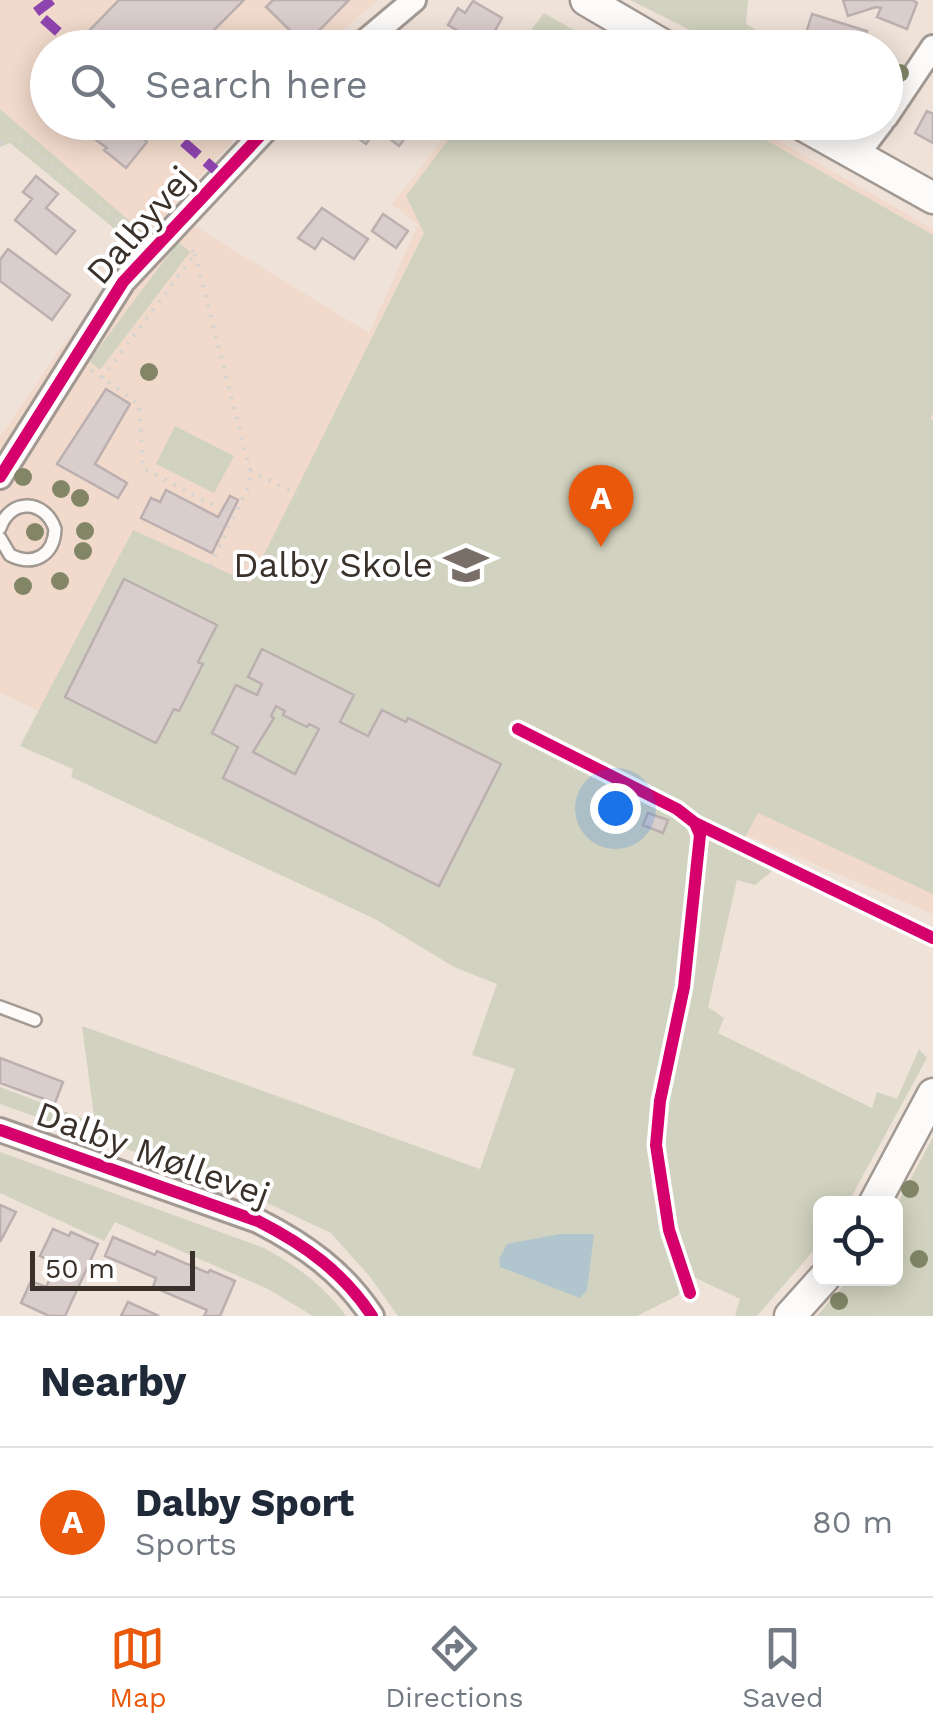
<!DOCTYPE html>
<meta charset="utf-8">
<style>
body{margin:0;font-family:"Work Sans",sans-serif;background:#f6f6f7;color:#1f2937}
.controls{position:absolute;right:30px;bottom:30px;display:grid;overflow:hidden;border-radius:15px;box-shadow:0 5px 25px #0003}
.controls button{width:90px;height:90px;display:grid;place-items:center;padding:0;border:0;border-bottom:2px solid #e0e1e3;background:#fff;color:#1f2937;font:50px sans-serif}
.scale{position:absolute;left:30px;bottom:25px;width:165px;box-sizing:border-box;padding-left:10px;border:5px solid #3b312b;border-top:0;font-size:28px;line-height:35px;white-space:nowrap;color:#3b312b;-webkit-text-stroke:8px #fff;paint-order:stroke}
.you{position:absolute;left:615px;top:808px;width:35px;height:35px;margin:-25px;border:8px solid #fff;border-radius:50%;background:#1a73e8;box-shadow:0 0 0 15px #1a73e833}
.badge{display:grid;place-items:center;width:65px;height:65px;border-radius:50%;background:#ea580c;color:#fff;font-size:32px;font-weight:700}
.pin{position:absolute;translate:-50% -82px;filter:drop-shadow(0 2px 5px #0008)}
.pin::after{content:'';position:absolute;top:52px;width:35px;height:30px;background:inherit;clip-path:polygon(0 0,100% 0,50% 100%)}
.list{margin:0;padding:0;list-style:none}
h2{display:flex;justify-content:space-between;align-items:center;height:130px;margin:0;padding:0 40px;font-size:42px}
h2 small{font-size:32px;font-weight:400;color:#747a83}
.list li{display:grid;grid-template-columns:65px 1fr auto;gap:30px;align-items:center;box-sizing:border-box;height:150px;padding:0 40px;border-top:2px solid #e0e1e3}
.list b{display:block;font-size:38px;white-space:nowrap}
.list p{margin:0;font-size:32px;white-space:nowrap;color:#747a83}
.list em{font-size:32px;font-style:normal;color:#747a83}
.icon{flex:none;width:55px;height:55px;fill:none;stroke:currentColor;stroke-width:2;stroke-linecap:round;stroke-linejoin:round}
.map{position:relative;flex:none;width:933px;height:1316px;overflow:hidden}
.search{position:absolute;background:#fff;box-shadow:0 5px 25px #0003;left:30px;right:30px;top:30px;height:110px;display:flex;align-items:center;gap:25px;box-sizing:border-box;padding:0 35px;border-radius:55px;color:#747a83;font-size:38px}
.sheet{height:280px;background:#fff}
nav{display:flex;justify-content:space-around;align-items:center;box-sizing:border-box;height:140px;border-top:2px solid #e0e1e3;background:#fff;font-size:28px;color:#747a83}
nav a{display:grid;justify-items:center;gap:5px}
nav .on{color:#ea580c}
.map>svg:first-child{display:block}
</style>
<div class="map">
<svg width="933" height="1316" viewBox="0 0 933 1316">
<rect width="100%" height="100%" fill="#efe2d9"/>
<path fill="#f1dacb" d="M0,0H379L321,47L48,48V122L249,123L172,207L193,225L369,333L418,225L392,204L456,123H748L933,229V914L743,834L39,711L0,692V437L58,352L146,236L0,109Z"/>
<path fill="#d1d2bf" d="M630,0H748L746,24L786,47H724Z
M544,13L604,47H518Z
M0,109L147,236L138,248L10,143L0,147Z
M461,123H736L933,235V413L930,419L933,421V894L758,813L738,851L772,871L755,885L737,880L708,1007L724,1018L718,1033L872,1108L877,1092L897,1099L919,1049L927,1058L848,1203L820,1204V1243L757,1316H735L740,1299L694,1277L683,1254L665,1187L666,1103L693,972L696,933L682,960L656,1088L652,1140V1188L683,1287L677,1296L637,1316H398L370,1277L331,1233L231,1186L0,1104V1087L95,1123L82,1026L480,1169L515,1069L472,1055L497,984L454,967L375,919L71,777L73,769L20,746L133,530L250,583L424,233L406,196Z
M178,242L190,252L100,370L89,361Z
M175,426L234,456L214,493L156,464Z
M933,1137V1316H817L849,1279L896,1278V1206Z
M0,1152L264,1248C297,1266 323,1285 346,1316H313L268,1289L115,1222L104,1241L0,1193Z"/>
<path fill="#b1c5ce" d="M560,1234H594L587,1290L580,1298L500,1267L499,1259L507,1244Z"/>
<path fill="#dacecd" stroke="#bbb0af" stroke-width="2.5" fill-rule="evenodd" d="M119,0H244L199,45L195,41L188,48H96L84,36Z
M273,0H349L305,45L266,7Z
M843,0H913L917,3L907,29L877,17L881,8L876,7L848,16Z
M473,1L502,18L486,47L448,25L458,8L465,13Z
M812,14L867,31L862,48H819L803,43Z
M927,111L933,114V143L915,133Z
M71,122H124L147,142L126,168L104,150L107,148Z
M177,122H239V123L235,128H177Z
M355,122H417L399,146L377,129L366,144L348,131Z
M36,176L58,194L46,208L75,231L56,254L15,220L32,199L23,192Z
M322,208L368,239L354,259L322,238L315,249L298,238Z
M383,214L408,231L396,248L372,231Z
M8,249L70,295L52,320L0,281V260Z
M106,389L130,404L95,464L127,483L118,498L57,464Z
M166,490L218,517L230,496L238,500L212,553L141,518L151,498L160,502Z
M124,579L217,625L198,662L203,664L179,711L174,709L156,743L65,697Z
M262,649L354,695L340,722L368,736L382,710L406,722L408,718L501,764L439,886L223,778L238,747L212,733L236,685L257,695L262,684L248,677ZM276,706L285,711L283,715L307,727L309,724L319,729L295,774L253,752L274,718L271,716Z
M648,813L668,820L663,833L643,825Z
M0,1058L63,1082L55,1103L0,1083Z
M0,1205L16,1212L0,1242Z
M53,1229L69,1236L71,1232L98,1244L65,1316H49L21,1303L31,1281L46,1287L57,1264L40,1256Z
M113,1237L155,1255L157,1251L208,1273L210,1270L235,1281L220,1316H204L207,1310L153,1287L156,1278L105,1256Z
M128,1302L159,1316H121Z"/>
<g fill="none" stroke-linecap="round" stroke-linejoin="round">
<g stroke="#a39993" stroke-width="16">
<path id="service" d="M0,528C10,498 45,499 55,529C54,555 34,567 10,555L0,538
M0,1007L35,1020"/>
</g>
<g stroke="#a39993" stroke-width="28">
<path id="minor" d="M357,48L414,0
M886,117L933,47
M856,156L882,122
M0,477L123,282L273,122
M0,1130L258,1221C305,1245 343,1272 372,1316"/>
</g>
<g stroke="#a39993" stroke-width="35">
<path id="tertiary" d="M586,0L668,48
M797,122L933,198
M874,1204L933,1094
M790,1316L824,1278"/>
</g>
<path stroke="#d6d3d0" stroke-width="4" stroke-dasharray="2.5 8" stroke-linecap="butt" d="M0,143L16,136L137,238
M195,254L250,470V483L206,575
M91,370L139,404L143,468L213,505
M102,378L195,254L189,246
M250,470L298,495"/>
<use href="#service" stroke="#fdfbf9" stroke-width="11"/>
<use href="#minor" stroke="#fdfbf9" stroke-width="22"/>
<use href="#tertiary" stroke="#fdfbf9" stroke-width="30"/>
<path stroke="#8e44ad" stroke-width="10" stroke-dasharray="20 10" stroke-linecap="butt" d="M52,0L36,12L76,48
M161,122L222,176"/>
<g stroke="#fff" stroke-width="19">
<path id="cycleway" d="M0,477L123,282L273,122
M518,729L677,809L695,823L700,835L684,987L660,1101L656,1145L669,1230L690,1293
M695,823L933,938
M0,1130L258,1221C305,1245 343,1272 372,1316"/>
</g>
<use href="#cycleway" stroke="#d6006c" stroke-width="12"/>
</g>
<g fill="#828667">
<circle cx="900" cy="73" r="9"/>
<circle cx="149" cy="372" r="9"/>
<circle cx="23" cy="477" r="9"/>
<circle cx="61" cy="489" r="9"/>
<circle cx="80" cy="498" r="9"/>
<circle cx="85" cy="531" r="9"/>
<circle cx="35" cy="532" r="9"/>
<circle cx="83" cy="551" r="9"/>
<circle cx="60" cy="581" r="9"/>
<circle cx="23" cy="586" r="9"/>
<circle cx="910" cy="1189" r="9"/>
<circle cx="919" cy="1259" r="9"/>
<circle cx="839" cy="1301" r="9"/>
</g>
<defs>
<g id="school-bare" transform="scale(3.45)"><path d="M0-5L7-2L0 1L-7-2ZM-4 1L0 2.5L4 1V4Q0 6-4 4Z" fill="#7a6f68" stroke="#fff" stroke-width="2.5" paint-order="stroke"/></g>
</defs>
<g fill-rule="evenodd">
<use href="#school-bare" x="466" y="565"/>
</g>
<g text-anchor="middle" stroke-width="8" stroke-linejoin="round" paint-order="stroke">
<g font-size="35" fill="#3b312b" stroke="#fff">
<text transform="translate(140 225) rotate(-49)" y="12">Dalbyvej</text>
<text transform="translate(153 1154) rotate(20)" y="12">Dalby Møllevej</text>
</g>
<g font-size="35" fill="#3b312b" stroke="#fff" text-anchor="end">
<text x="433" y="577">Dalby Skole</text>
</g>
</g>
</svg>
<div class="controls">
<button><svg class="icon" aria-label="locate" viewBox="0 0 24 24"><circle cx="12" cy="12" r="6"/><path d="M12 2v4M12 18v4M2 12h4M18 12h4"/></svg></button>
</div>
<div class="scale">50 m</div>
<div class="you"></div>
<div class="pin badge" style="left:601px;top:547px">A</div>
<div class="search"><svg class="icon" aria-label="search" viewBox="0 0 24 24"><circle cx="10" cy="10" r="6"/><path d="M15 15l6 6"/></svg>Search here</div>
</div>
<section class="sheet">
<h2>Nearby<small></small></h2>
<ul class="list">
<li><span class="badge">A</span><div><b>Dalby Sport</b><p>Sports</p></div><em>80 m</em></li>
</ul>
</section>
<nav>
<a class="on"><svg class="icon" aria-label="map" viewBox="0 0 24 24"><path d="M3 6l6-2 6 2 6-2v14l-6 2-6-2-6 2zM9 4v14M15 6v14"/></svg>Map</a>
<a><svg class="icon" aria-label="directions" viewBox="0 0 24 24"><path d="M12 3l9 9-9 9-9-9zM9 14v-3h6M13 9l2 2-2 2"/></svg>Directions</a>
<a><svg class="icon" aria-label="saved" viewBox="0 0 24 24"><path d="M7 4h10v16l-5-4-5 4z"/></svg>Saved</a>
</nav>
